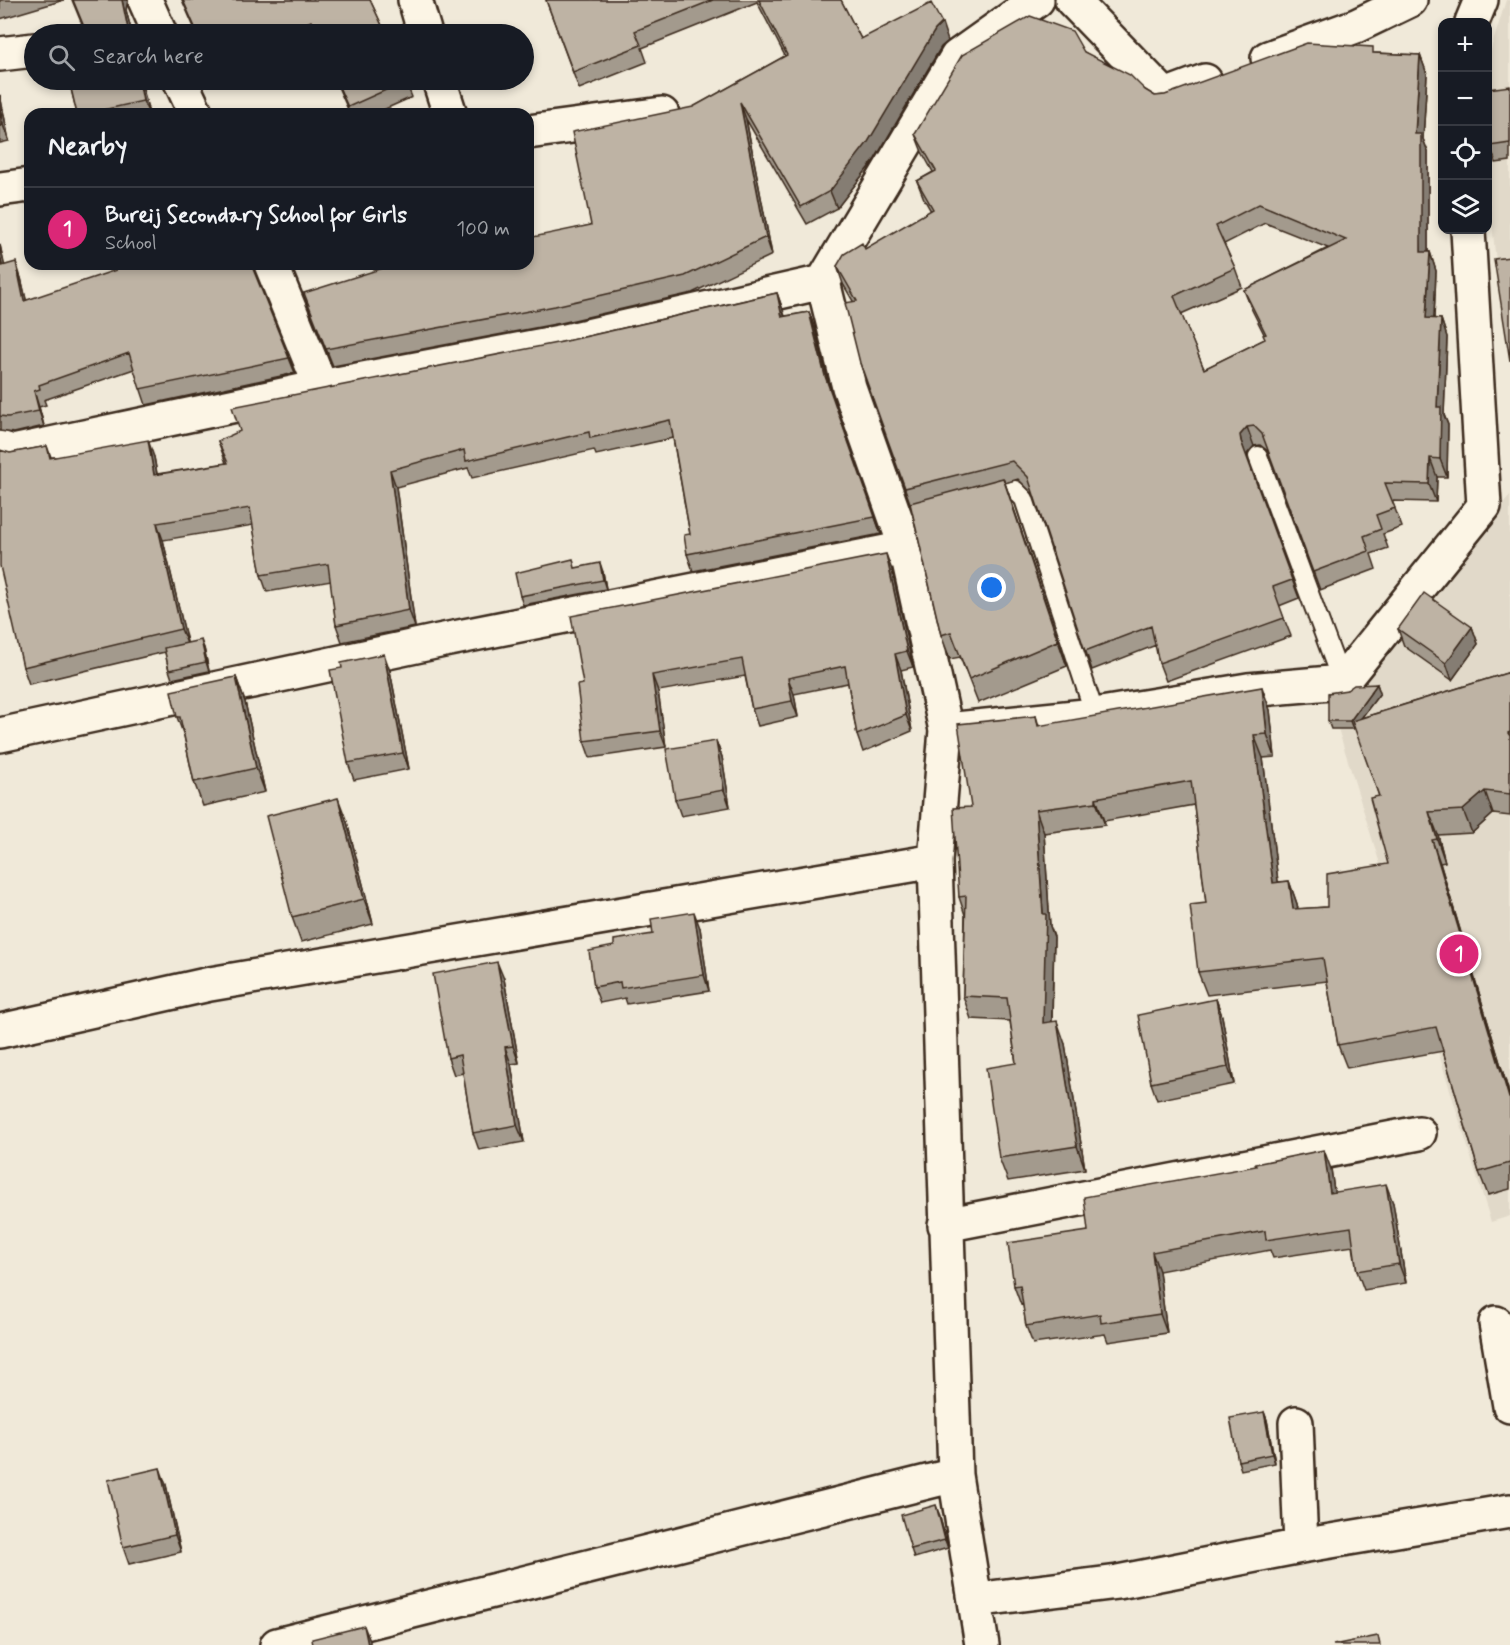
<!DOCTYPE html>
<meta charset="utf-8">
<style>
body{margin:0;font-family:Mynerve,sans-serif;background:#20242c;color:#f1f3f6}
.controls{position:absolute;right:18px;top:18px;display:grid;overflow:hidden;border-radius:12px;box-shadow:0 3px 9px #0003}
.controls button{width:54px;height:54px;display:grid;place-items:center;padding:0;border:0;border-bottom:2px solid #363941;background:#171b24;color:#f1f3f6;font:30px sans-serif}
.you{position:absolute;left:992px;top:588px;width:21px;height:21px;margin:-15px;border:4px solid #fff;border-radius:50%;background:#1a73e8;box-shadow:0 0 0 9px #1a73e833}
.badge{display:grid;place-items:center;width:39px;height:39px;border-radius:50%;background:#db2777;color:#fff;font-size:20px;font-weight:700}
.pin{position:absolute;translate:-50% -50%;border:3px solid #fff;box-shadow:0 2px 6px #0006}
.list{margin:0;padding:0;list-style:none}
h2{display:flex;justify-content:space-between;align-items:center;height:78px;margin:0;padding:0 24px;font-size:26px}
h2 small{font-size:20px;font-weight:400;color:#9ea1a6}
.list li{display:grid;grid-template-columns:39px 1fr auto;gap:18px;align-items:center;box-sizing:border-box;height:84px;padding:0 24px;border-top:2px solid #363941}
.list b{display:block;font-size:22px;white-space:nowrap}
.list p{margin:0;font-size:20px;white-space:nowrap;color:#9ea1a6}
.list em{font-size:20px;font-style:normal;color:#9ea1a6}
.icon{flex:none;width:33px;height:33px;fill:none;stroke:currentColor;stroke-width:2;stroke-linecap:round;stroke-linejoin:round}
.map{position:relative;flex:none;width:1510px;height:1645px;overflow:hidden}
.search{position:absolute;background:#171b24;box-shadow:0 3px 9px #0003;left:24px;top:24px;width:510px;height:66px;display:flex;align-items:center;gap:15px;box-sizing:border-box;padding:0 21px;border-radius:33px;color:#9ea1a6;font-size:22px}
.panel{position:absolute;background:#171b24;box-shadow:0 3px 9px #0003;left:24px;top:108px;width:510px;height:162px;border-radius:18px}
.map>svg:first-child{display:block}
</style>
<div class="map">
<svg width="1510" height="1645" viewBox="0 0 1510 1645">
<rect width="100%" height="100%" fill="#f0e9d9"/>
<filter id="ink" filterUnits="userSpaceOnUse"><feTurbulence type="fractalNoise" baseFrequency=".0167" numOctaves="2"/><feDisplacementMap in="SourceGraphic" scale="12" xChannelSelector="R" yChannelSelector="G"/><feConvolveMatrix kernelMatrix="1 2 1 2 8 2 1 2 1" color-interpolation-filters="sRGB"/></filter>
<g filter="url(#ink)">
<path fill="#e1d9c9" d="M1506,0H1510V270L1497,272L1488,185V59Z
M1510,496V1216L1491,1222L1331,706Z"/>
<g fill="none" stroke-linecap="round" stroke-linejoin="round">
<g stroke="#3b2a1e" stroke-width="22">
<path id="lane" d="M1258,456L1342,682
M984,499L1015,490L1024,499L1095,715"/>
</g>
<g stroke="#3b2a1e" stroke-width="38">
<path id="street" d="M145,0L160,34
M415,0L425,34
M1072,0L1165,96L1205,81
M1472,22L1481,0
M0,54L34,50
M1268,58L1356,26L1410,0
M180,80L196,114
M439,80L450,114
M528,132L662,114
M0,189L30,185
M271,264L321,387
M823,282L849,387L906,548L946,730
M0,448L13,452L321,387L565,341L823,282L957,57L1037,0
M0,735L439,641L906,548
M0,1031L210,984L935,861
M945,1225L1419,1133
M1496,1323L1510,1406
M1296,1423L1301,1546
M975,1600L1118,1582L1301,1546L1510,1511
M277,1645L955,1475
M982,1645L955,1475L935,861L946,730L1095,715L1248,690L1342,682L1484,506L1468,230"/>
</g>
<use href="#lane" stroke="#fcf5e5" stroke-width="18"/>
<use href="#street" stroke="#fcf5e5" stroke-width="33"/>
</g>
<path fill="#a39a8d" stroke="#3b2a1e" stroke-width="1.5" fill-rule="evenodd" d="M0,0H64L0,19Z
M72,0H128L126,10L132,34H86Z
M182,0H370L386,34H197Z
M546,0H841L861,39L948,41L941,47L875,159L837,208L807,224L746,119L772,255L692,293L561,323L333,366L304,293L591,225L693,107L785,56L757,2L642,48L647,62L579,89Z
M1084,52L1155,96L1165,95L1375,53L1420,55L1427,74L1423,139L1428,152V252H1430L1436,271L1434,319H1441L1447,337L1444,415L1448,425L1447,477H1437L1436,502L1392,501L1402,527L1383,534L1388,548L1371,554L1376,569L1320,590L1269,452L1260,445L1254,446L1247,454V459L1299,598L1279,606L1291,636L1166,681L1159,663L1156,645L1092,670L1034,495L1018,479L1005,483L1067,666L978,703L960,657L950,659L941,635L910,503L860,363L853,301L843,284L837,266L931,211L924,199L917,181L933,172L922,152L915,134ZM1265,223L1328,248L1244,290L1251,308L1264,334L1265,339L1204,369L1181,314L1242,287L1235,268L1224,244Z
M69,80H141L149,114H77Z
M335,80H405L412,97L374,114H350Z
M1510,86V161L1496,163L1490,146Z
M0,95L9,141L0,143Z
M0,245L4,265L21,278L26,300L289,358L295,373L146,405L134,369L44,400L46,405L39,407L44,426L14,433L0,431Z
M777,293L785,316L809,312L815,329L831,393L881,534L693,571L687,554L690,534L673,438L596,455L594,450L472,478L468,468L396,487L415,627L342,642L336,625L331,581L267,592L261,575L253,525L163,540L187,643L204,648L209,671L172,679L169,670L165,652L29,684L23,667L10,453L47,446L51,457H154L157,474L226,463L218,441L562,342Z
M576,568L603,572L606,589L523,605L520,596Z
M892,570L913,667L901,670L912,731L863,752L857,735L848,683L794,694L798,717L758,726L752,709L745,676L658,691L666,747L590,758L584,741L583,684Z
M1472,627L1478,644L1452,680L1404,646L1398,629Z
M390,671L409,769L354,780L348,763Z
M1510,672V816L1493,814L1472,833L1438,835L1445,862L1440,863L1510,1096V1189L1488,1195L1479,1172L1443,1051L1347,1068L1338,1045L1327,981L1207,995L1198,972L1206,903L1194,805L1104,821L1105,825L1044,833L1050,926L1054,937L1052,1022L1065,1044L1085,1169L1008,1181L999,1158L1016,1063L1010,1021L971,1019L963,996L965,915L959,897L971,807L1036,716L1039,726L1270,710L1275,757L1263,758L1278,882L1289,881L1297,904L1298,909L1327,907L1388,864L1379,796L1355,727L1353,729H1331L1328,721L1347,690L1377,684L1380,693L1361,718Z
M236,677L245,702L265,792L203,806L194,782L184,736L177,717Z
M716,741L722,757L730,807L681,816L675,799Z
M347,822L373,924L301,942L292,917Z
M700,928L709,991L627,1004L625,998L600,1003L594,987L614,946Z
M504,979L519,1063L511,1064L524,1142L479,1150L473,1133L463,1073L454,1075L448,1058Z
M1216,999L1222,1016L1234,1084L1157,1100L1151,1083Z
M1331,1169L1334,1192L1393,1203L1406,1283L1364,1290L1357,1271L1353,1246L1273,1258L1270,1250L1159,1271L1167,1333L1108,1342L1105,1334L1033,1344L1026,1326L1023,1304L1021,1305L1014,1286L1088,1231Z
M1264,1412L1267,1420L1275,1463L1241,1470L1238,1461Z
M166,1485L181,1552L129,1564L123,1547Z
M939,1514L948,1548L914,1558L911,1549Z"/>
<path fill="#857d73" stroke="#3b2a1e" stroke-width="1.5" d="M122,0H128L126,10L132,34H129Z
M942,23L948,41L941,47L875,159L837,208L830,191L935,30Z
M1420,55L1427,74L1423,139L1428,152V271L1421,252L1415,134Z
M139,80H141L149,114L143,101Z
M0,95L9,141L3,125L0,109Z
M740,102L746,119L772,255L766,237Z
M0,245L8,281L2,266L0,256Z
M1430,252L1436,271L1433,337L1426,318Z
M16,262L21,278L30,316L24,301Z
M777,293L783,310L788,334L782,317Z
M809,312L815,329L831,393L881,534L825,376Z
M1441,319L1447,337L1444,415L1448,425L1447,477L1440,459L1437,407Z
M34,391L39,407L44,426L39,411Z
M1247,427L1254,446L1247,454V460L1241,441L1240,435Z
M148,440L154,457L160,492L154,475Z
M1430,458L1437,477L1436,502L1429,484Z
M390,470L396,487L415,627L409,610Z
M1003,478L1012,503L1067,666L1058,641Z
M157,523L163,540L188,646L181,629Z
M886,554L892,570L913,667L907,651Z
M600,563L603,572L606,589L603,580Z
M1472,627L1478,644L1452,680L1446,663Z
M201,640L204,648L209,671L206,662Z
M384,654L390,671L409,769L403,753Z
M895,654L901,670L912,731L906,715Z
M652,675L658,691L666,747L660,731Z
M236,677L245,702L265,792L256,768Z
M788,678L794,694L798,717L792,701Z
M1377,684L1380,693L1353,729L1350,721Z
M1262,687L1270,710L1275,757L1267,734Z
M1254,735L1263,758L1281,906L1273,883Z
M716,741L722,757L730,807L724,790Z
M1485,791L1493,814L1472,833L1463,810Z
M338,798L347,822L373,924L364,899Z
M1096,798L1104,821L1105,825L1096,802Z
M1036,810L1044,833L1050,926L1054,937L1051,1046L1043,1023V914Z
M1429,812L1438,835L1445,862L1437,839Z
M1432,840L1440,863L1510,1096V1101Z
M1289,881L1297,904L1301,932L1293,909Z
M694,912L700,928L709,991L704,975Z
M497,962L504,979L519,1063L513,1046Z
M1216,999L1222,1016L1234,1084L1228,1067Z
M1057,1021L1065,1044L1085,1169L1077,1146Z
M505,1047L511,1064L524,1142L517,1125Z
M1324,1150L1331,1169L1337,1212L1330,1193Z
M1386,1184L1393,1203L1406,1283L1399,1264Z
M1152,1252L1159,1271L1167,1333L1160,1314Z
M1264,1412L1267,1420L1275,1463L1272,1454Z
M160,1468L166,1485L181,1552L175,1535Z
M936,1505L939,1514L948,1548L945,1540Z
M364,1626L370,1641V1645H368Z"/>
<path fill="#beb3a4" stroke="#3b2a1e" stroke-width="1.5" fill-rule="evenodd" d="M73,0H122L129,34H87Z
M183,0H370L386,34H317L311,21L284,33L282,28L267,34H198Z
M546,0H713L635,31L641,45L573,72Z
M759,0H841L861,39L931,3L942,23L935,30L868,142L830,191L801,207L740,102L766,237L685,276L555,306L326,349L304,293L393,265V264H528V238L591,225L572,132L693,107L787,55Z
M1030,16L1072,31L1084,52L1130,75L1145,90L1155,96L1165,95L1307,43L1373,47V53L1420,55L1415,134H1421V252H1430L1426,318L1441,319L1437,407H1441L1440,459L1430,458L1429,484L1385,483L1395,508L1376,515L1381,529L1364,536L1369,551L1313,572L1262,434L1254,426L1247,427L1240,435L1241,441L1292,580L1273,587L1284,618L1159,663L1151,626L1085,651L1028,477L1012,461L905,488L860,363L845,303L857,301L837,266L844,254L862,243L865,249L933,209L917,181L936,171L915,134L962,55ZM1259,204L1346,240L1244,290L1266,334L1263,335L1265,339L1204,369L1174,296L1235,268L1216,226Z
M69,80H139L143,101L85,114H77Z
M336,80H405L406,81L348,107Z
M1510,86V143L1490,146L1488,129V89Z
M0,109L3,125L0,126Z
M0,256L2,266L16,262L24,301L116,270L115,264H251L289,358L140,389L129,353L39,385L40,389L34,391L39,411L8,417L0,416Z
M1510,257V361L1494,259Z
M777,293L782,317L809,312L825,376L875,517L687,554L684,535L690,534L670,420L590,438L589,432L466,461L464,450L390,470L409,610L336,625L328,564L261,575L250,508L157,523L181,629L23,667L0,566V450L10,453L47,446L50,458L148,440L154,475L228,463L218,441L240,431L232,407L562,342Z
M1003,478L1058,641L969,679L951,632L941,635L910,503Z
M886,554L907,651L895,654L906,715L857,735L845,666L788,678L792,701L752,709L742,659L652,675L660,731L584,741L577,685L583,684L571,616Z
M573,559L575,568L600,563L603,580L520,596L515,573Z
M1424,593L1472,627L1446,663L1398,629Z
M201,640L206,662L169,670L164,648Z
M384,654L403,753L348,763L330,670L342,668L341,663Z
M1510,672V732L1508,733L1510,736V794L1485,791L1463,810L1429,812L1437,839L1432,840L1509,1098H1510V1163L1479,1172L1436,1027L1338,1045L1323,958L1198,972L1190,905L1206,903L1191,781L1096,798V802L1036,810L1043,914H1046L1043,1023L1057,1021L1077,1146L999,1158L986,1068L1016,1063L1007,998L963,996L966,896L959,897L953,808L971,807L958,724L1036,716L1038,726L1262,687L1267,734L1254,735L1273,883L1289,881L1293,909L1327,907V874L1388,864L1370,798L1379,796L1352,721Z
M236,677L256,768L194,782L180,717H177L171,691Z
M1377,684L1350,721H1328V693L1347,690L1354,685Z
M716,741L724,790L675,799L666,749Z
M338,798L364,899L292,917L266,816Z
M694,912L704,975L621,988L620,982L594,987L589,951L614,946V940L653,934L651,919Z
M497,962L513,1046L505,1047L517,1125L473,1133L460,1055L448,1058L433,974Z
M1216,999L1228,1067L1151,1083L1138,1015Z
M1324,1150L1330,1193L1386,1184L1399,1264L1357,1271L1351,1227L1266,1240L1265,1231L1152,1252L1160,1314L1101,1323L1100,1314L1026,1326L1020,1285L1014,1286L1008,1243L1088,1231L1084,1197L1256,1166L1255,1164Z
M1264,1412L1272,1454L1238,1461L1230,1418Z
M160,1468L175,1535L123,1547L108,1480Z
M936,1505L945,1540L911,1549L901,1515Z
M364,1626L368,1645H313L312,1639Z
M1378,1636L1380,1645H1333Z"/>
</g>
</svg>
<div class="controls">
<button>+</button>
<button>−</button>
<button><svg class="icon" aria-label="locate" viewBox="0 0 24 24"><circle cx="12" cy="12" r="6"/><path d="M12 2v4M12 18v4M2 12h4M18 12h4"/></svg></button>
<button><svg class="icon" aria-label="layers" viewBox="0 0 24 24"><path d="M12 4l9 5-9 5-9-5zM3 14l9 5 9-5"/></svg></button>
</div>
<div class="you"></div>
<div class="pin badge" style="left:1459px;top:954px">1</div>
<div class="search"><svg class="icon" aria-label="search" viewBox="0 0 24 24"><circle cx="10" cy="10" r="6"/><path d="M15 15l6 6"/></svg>Search here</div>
<section class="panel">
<h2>Nearby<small></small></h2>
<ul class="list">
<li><span class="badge">1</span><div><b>Bureij Secondary School for Girls</b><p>School</p></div><em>100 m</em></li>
</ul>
</section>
</div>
